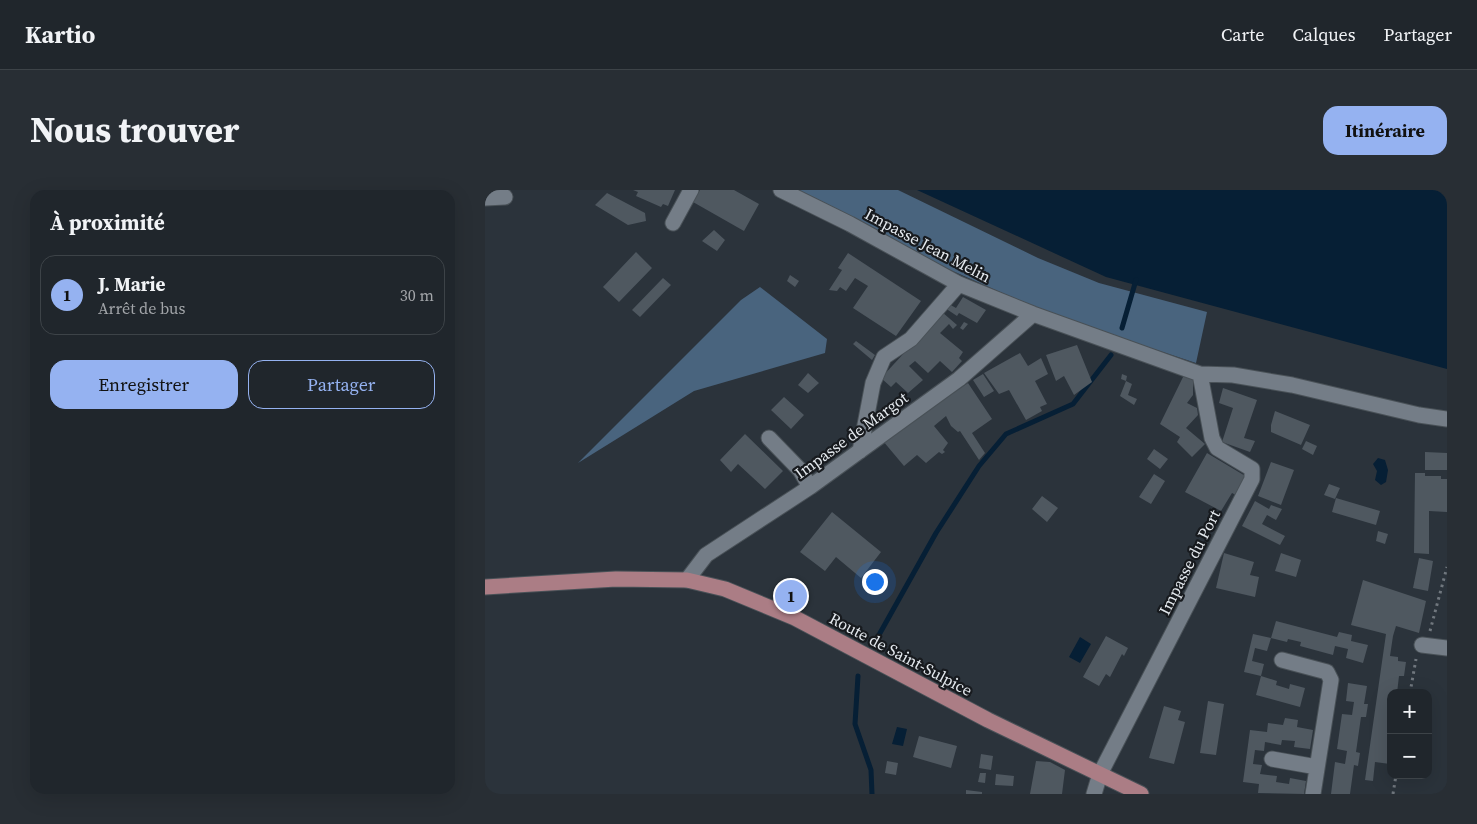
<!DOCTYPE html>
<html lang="fr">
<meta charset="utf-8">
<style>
body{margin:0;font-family:"Source Serif 4",serif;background:#282e34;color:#f1f3f6}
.controls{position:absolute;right:15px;bottom:15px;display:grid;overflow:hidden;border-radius:10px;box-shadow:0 5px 20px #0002}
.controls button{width:45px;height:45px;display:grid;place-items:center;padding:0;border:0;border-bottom:1px solid #3d4348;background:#20262c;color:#f1f3f6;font:25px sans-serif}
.you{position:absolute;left:389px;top:391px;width:18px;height:18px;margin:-12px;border:4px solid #fff;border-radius:50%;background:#1a73e8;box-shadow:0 0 0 8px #1a73e833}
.badge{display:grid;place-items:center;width:32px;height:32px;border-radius:50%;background:#95b2f1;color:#111;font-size:16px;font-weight:700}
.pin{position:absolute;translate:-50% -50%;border:2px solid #fff;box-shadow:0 1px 5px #0006}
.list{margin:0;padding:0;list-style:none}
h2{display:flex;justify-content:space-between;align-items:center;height:65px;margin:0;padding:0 20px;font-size:21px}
h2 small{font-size:16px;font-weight:400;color:#a2a5a9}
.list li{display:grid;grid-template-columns:32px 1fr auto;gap:15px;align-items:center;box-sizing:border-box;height:80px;margin:0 10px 10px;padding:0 10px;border:1px solid #3d4348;border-radius:15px}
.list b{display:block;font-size:19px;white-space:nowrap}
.list p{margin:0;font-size:16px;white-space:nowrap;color:#a2a5a9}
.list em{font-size:16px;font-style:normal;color:#a2a5a9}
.actions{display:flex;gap:10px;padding:15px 20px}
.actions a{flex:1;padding:11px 0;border:1px solid #95b2f1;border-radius:15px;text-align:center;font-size:18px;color:#95b2f1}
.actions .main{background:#95b2f1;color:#111}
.map{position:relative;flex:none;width:962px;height:604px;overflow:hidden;border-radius:15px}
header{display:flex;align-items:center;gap:30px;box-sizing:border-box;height:70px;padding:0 25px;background:#20262c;border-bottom:1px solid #3d4348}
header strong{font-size:24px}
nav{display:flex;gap:28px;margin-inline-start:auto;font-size:18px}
.intro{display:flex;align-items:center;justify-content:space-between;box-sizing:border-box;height:120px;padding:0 30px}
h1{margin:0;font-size:35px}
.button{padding:12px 22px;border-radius:15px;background:#95b2f1;color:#111;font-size:18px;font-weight:700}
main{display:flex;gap:30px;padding:0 30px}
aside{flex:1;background:#20262c;border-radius:15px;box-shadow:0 5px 20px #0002}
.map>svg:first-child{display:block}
</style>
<header>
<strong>Kartio</strong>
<nav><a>Carte</a><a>Calques</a><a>Partager</a></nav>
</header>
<div class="intro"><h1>Nous trouver</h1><a class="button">Itinéraire</a></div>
<main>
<aside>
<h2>À proximité<small></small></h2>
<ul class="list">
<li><span class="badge">1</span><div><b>J. Marie</b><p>Arrêt de bus</p></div><em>30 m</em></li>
</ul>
<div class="actions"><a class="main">Enregistrer</a><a>Partager</a></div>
</aside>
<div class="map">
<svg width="962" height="604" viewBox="0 0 962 604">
<rect width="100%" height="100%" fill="#2b333b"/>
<path fill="#49647e" d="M310,0H413L553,68L614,93L722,122L711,173L569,126L434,66Z
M275,97L342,149L340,163L209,201L93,273L256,110Z"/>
<path fill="#061f35" d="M432,0H962V179L621,87Z
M893,268L900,270L903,280L901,292L896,295L890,290L892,281L888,274Z
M595,447L606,454L595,473L584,467Z
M412,537L422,539L418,556L407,554Z"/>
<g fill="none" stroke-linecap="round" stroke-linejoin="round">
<path stroke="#061f35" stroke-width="5" d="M637,138L651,90
M390,452L451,343L494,276L521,244L588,214L626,165
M373,486L370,534L386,580L387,604"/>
</g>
<path fill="#4f5860" d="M148,0H190L183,16L178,14L176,17L151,6L153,2Z
M215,0H249L274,14L259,41L208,12Z
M122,3L160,23L161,31L143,35L110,15Z
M229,40L240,50L232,61L217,51Z
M151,62L167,78L134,112L118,97Z
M363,63L436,111L411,146L368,118L383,96L370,88L361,101L355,97L352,101L344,100L357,80L353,78Z
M305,85L314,91L310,97L302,91Z
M178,88L186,95L155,127L147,120Z
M478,107L501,120L492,133L474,123L472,126L460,118L462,113L471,118Z
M457,122L472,135L468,139L464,134L455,143L478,162L474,168L477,171L467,182L455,171L443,183L430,171L424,176L438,190L423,203L411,192L406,197L396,188Z
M479,132L483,134L478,140L475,138Z
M371,151L390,165L387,170L368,154Z
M592,155L607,192L589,205L579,186L571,191L561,165Z
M535,163L543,176L556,168L563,184L550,191L562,214L555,217L557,221L541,230L524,200L514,204L499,183Z
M323,183L334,193L323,203L313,195Z
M498,184L509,201L499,207L488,190Z
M637,184L642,186L641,191L636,189Z
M699,185L708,190V205L702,213L712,218L713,225L701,238L720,254L707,267L692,252L695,247L675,234Z
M641,191L647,194L643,205L652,209L649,215L635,206Z
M483,193L507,229L487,243L500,263L494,270L475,241L473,242L466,236L461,226L449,236L463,253L458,260L460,262L457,264L454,262L441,273L432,265L419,276L398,251Z
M738,198L772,210L759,248L770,251L765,262L737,252L748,218L734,213Z
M299,207L319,225L306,239L286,220Z
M790,221L825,235L816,255L786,242V235Z
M260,244L298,281L280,299L253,274L246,282L235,270Z
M821,251L832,256L828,265L817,259Z
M669,259L683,269L675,279L662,269Z
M940,262L962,263V280H940Z
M722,263L762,287L753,306L747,303L736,321L700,302Z
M786,272L809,280L796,315L773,306Z
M930,283H940V286H956V289H962V322L944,321V364L929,363Z
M669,284L680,291L666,314L654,307Z
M844,294L855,298L850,309L839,305Z
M557,306L573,318L562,332L547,319Z
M851,308L895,321L891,335L847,322Z
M770,311L784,319L786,315L797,319L791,330L782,325L777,334L800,346L795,355L757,336Z
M347,322L396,362L376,388L351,367L340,381L315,362Z
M893,341L903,344L900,354L891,351Z
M739,363L769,372L765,385L774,387L770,407L731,398Z
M796,363L816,370L811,387L790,381Z
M934,368L948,371L943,401L928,398Z
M878,390L941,411L934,443L911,436L908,446L905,466L913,467V471L921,472L919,486H914L912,503H906L905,574L890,572L888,591L880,590L901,444L866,435Z
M791,431L852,447L854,442L867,445L866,451L883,455L878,473L861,468L863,459L850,456L848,465L815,456L816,452L803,449L802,452L786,448Z
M768,444L786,448L782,461L770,458L767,471L779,474L776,486L759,482Z
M621,446L643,458L639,466L637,464L625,487L621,484L614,496L598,487Z
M776,486L792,491L791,495L804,499L805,494L820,498L815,517L771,505Z
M863,493L882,496L879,514H883L881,527H876L871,562L875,563L873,576L869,575L865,604H846L850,572L860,574L862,561L852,559L857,524L867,525L869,512L861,511Z
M723,511L739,514L731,565L715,563Z
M679,516L696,521L693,530L700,532L689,574L664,568Z
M800,528L813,530L812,537L828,540L825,559L809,557L810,551L797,550L796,555L780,552L779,561L770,560L768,574L777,575L775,584L792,586L791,592L804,594L805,588L821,591L819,604L773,603L774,594L758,592L765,540L782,542L783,533L798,535Z
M434,546L472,556L466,578L428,567Z
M496,564L508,566L506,580L494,578Z
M402,571L413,573L411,585L400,583Z
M551,571L565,572L580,580L577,604H545Z
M495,583H501L500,593L493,592Z
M511,584L529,586L528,596L510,595Z
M481,600L497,602V604H481Z"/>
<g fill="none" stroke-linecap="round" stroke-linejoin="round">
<g stroke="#495157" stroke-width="17">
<path id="minor" d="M296,0L365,34L474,94L548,124L715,184L748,185L807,195L934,225L962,229
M0,8L20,7
M188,33L206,0
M284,248L315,280L325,297
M375,261L388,193L399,167L426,149L474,94
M202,390L221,365L325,297L474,189L548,124
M937,455L962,458
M797,470L842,482L846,490L828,604
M787,569L832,577
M609,604L615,584L767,289V279L732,258L727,248L715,184"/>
</g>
<g stroke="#495157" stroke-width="17">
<path id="major" d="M0,397L131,389L202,390L240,399L310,428L503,530L656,604"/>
</g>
<path stroke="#70777e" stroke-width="3" stroke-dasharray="2.5 4" stroke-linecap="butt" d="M945,441L962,377
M925,503L931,469
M908,604L911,585"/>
<use href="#minor" stroke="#747d87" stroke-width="15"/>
<use href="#major" stroke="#ab7d85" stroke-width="15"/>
</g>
<g text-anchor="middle" stroke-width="4.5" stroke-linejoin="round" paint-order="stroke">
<g font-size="16" fill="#e4e9ee" stroke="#171a1e">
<text transform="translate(443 55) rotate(28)" y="6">Impasse Jean Melin</text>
<text transform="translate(366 245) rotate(-36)" y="6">Impasse de Margot</text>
<text transform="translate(704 372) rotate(-63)" y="6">Impasse du Port</text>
<text transform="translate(416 464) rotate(28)" y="6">Route de Saint-Sulpice</text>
</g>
</g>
</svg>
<div class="controls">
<button>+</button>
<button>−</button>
</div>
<div class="you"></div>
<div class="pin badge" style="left:306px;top:406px">1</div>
</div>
</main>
